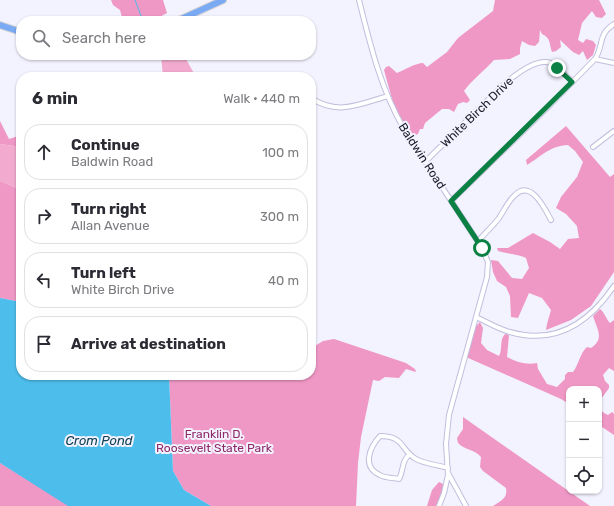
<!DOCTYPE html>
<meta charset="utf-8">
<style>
body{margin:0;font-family:Rubik,sans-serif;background:#f2f2f3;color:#2b2b33}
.controls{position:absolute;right:12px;bottom:12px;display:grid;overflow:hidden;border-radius:8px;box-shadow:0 1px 3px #0004}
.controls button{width:36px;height:36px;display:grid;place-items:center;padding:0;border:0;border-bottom:1px solid #e1e1e2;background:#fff;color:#2b2b33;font:20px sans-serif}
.stop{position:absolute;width:12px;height:12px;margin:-9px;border:3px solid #0b8043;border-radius:50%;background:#fff}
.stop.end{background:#0b8043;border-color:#fff;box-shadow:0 1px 4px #0008}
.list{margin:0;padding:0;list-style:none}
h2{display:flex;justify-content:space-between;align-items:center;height:52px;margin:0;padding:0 16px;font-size:17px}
h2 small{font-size:13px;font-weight:400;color:#7c7c81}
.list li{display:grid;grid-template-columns:26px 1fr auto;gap:12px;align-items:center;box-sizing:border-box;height:56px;margin:0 8px 8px;padding:0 8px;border:1px solid #e1e1e2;border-radius:16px}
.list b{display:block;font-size:15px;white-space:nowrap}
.list p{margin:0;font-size:13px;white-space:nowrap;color:#7c7c81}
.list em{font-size:13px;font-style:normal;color:#7c7c81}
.icon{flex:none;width:22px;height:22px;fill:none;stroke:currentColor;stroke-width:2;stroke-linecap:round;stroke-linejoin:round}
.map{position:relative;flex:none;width:614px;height:506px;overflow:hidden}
.search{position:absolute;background:#fff;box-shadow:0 1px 3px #0004;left:16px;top:16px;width:300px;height:44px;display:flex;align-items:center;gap:10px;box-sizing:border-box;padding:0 14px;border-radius:16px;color:#7c7c81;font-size:15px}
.panel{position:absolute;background:#fff;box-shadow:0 1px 3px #0004;left:16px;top:72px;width:300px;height:308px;border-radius:16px}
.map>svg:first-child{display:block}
</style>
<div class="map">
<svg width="614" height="506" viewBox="0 0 614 506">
<rect width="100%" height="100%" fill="#f3f2ff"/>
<path fill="#f2abcf" d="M161,55H182L186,59L196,77H163Z
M0,144L21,147V190L0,181Z"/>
<path fill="#ef97c5" d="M111,0H163L167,13L152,21H123L120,10L113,5Z
M495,0H599L606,14L602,18L596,17L592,11L582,23L578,40L583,43L586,39L593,41L596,45L593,55L587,60L583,51L579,55L573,52L560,40L561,47L556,51L552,52C549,44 551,38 542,34L540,30L539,42L535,46L529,45L522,41L520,48V54L510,59L494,60C485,70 471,81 464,91L470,100L467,103L463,102L458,104L454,112L449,109H442L425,123L423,129H420L418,134L412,136L398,113L392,99L384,70L386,67L389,66L397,73C404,70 416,63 423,63L427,67L447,52L458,38L493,11Z
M0,121L9,139L21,135V147L0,144Z
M566,126L610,177L614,174V272L591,306L571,320L546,330L547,324L551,310L542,298L529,293L518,318L511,317L510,296L506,287L497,281L493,272L491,260L498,261L512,278L522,279L529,268L526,258C517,254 508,254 498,251L497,248H508L533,233L550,242L560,249L568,239L579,238L577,226L566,214L556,208L561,197L577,177L583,162L575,151L568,145C549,146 542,156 527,165L526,160Z
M0,181L21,190V302L0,298Z
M600,309C605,313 606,319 610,323L614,320V371L609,368L603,375L605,381L609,385V388L599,402C600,409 601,412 608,415L612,412L614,414V435L599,425V389H569V404L561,399L466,357L475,327L480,322L483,328L481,343L487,350L499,356C503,349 499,340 505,334L509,335L507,357C516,362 526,365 537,363L538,369L547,384L557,387L565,379V375L568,372H573C579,364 580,353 587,347L591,348C605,339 597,329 593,316Z
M334,339L406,363L415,369L416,372L406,369L399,378L385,377L379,381L373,380L361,437L358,463L356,506H211L184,490L173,471L169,375H311V346H315L323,341Z
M463,417L590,506H493C500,501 508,499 506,488L483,471L480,467L481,457C475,449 464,450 458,443L457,438L463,429Z
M0,463L70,506H0Z
M439,482L445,485L436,506H427L432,490Z"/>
<path fill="#4dbdeb" d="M0,298L21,302V375H169L173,471L184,490L211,506H68L0,463Z"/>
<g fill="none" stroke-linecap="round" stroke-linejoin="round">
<path stroke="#4dbdeb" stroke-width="1" d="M135,0L143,21"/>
<g stroke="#c0bedd" stroke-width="6">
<path id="minor" d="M359,0C370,44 381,90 404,129L482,248L488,262L487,277L449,415L446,444L448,475L444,493L439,506
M595,59L614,63
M279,76L280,77
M311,98C338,116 360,104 388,96
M593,147L614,131
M425,162L500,88C511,78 535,57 551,63C559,67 566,76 572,81
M451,201L551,104L595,59C604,46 597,35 614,24
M478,241C485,233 493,226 499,218C504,211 508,201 515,195C531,179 545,209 551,220
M476,317C487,322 498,329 510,332C555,345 589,323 614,286
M410,454C401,461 404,470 399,479C393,478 385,478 380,475C361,467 370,447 380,436C405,436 400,450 416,459C425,464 438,465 448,468
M448,473L466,506"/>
</g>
<g stroke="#d2d1d4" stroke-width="8">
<path id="highway" d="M177,21L223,0
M0,25L21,32"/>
</g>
<use href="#minor" stroke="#fff" stroke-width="4"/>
<use href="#highway" stroke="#7aaaf4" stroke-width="6"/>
</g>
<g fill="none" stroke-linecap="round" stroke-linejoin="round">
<path stroke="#0b8043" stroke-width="5" d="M482,248L451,201L572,82L557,68"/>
</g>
<g text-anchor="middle" stroke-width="4" stroke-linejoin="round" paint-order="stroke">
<g font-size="12" fill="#1c1b27" stroke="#f3f2ff">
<text transform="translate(477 112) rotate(-44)" y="4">White Birch Drive</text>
<text transform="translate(422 156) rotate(57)" y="4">Baldwin Road</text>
</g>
<g font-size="12" fill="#8f2a67" stroke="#f3f2ff">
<text x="214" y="438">Franklin D.<tspan x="214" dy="14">Roosevelt State Park</tspan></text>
</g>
<g font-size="13" font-style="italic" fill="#0f4053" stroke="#f3f2ff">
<text x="99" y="445">Crom Pond</text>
</g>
</g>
</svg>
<div class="controls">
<button>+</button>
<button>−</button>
<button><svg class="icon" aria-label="locate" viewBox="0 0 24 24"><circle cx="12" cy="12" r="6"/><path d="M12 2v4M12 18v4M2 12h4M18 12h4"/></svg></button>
</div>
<div class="stop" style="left:482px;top:248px"></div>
<div class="stop end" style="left:557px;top:68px"></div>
<div class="search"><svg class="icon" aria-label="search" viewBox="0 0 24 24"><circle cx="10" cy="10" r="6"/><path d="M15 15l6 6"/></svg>Search here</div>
<section class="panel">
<h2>6 min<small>Walk · 440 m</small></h2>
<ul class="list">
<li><svg class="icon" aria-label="ahead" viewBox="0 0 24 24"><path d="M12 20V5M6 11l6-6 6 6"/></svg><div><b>Continue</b><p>Baldwin Road</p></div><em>100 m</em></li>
<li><svg class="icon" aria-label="right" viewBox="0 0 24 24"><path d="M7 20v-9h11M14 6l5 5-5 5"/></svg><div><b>Turn right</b><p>Allan Avenue</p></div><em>300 m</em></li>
<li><svg class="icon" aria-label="left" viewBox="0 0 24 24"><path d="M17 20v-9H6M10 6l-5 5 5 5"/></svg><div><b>Turn left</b><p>White Birch Drive</p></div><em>40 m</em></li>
<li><svg class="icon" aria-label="arrive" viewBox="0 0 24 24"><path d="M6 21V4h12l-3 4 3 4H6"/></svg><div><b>Arrive at destination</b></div></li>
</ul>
</section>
</div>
